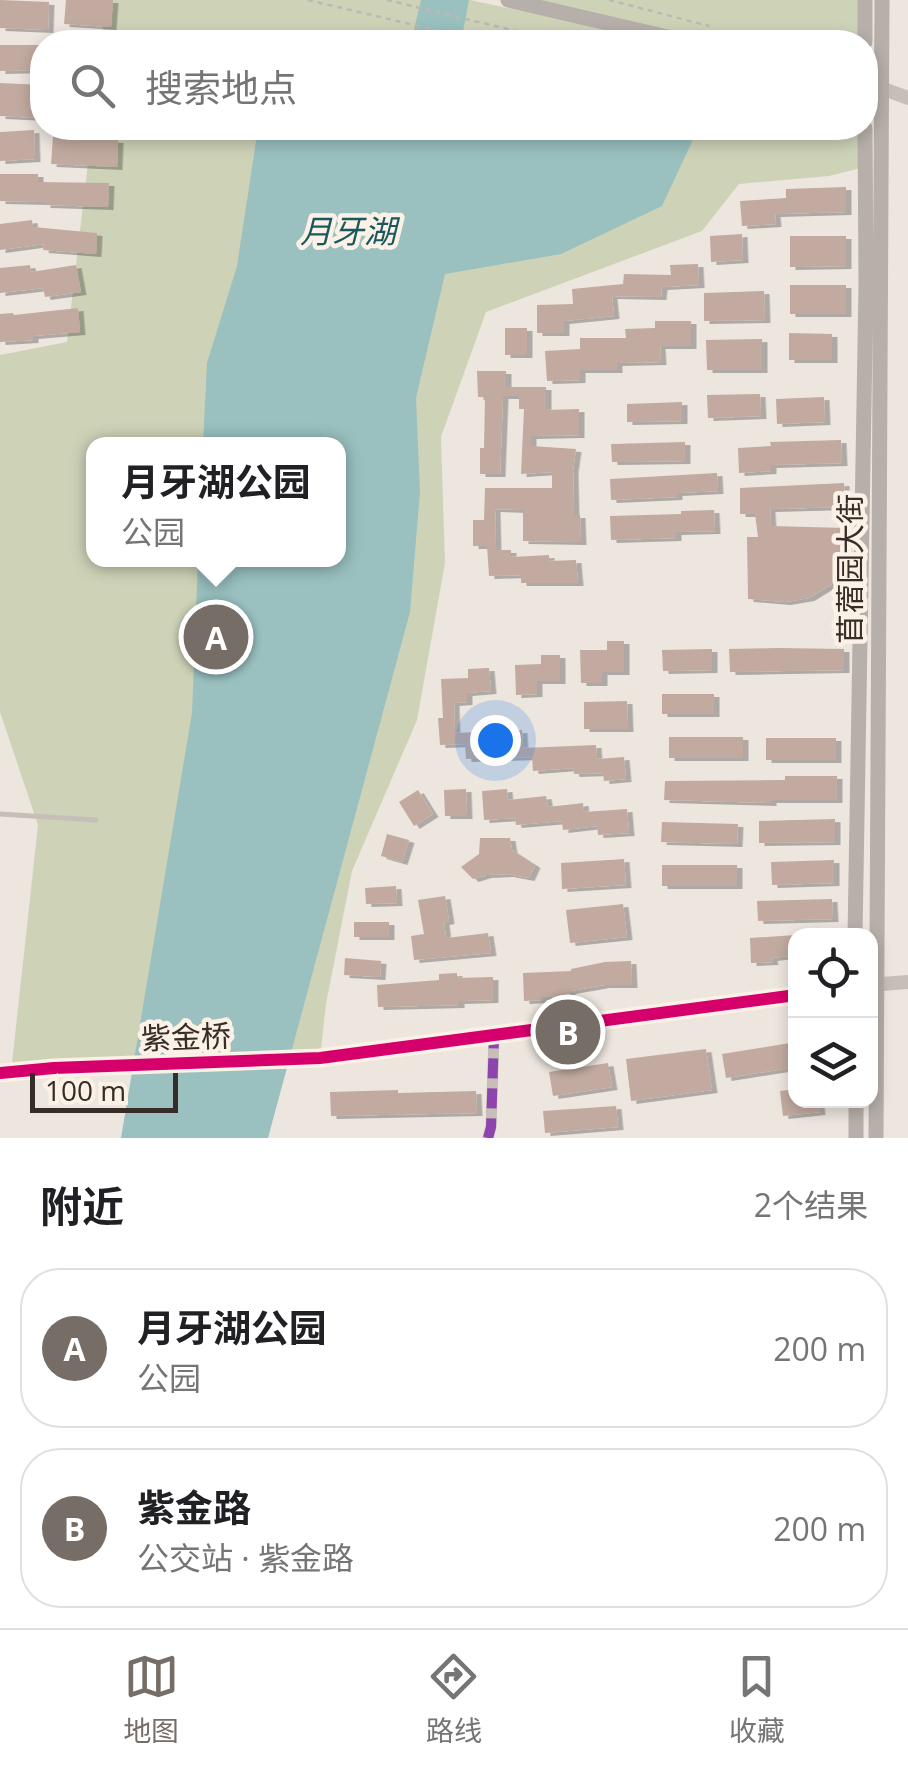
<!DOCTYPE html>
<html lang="zh">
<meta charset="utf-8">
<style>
body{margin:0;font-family:"Open Sans","Noto Sans SC",sans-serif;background:#f6f6f6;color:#202124}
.controls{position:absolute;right:30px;bottom:30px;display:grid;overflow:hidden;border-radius:20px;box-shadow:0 5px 15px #0003}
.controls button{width:90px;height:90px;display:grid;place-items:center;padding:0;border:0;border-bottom:2px solid #e0e0e0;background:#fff;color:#202124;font:50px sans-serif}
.scale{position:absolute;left:30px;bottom:25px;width:148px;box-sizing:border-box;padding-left:10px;border:5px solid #372c27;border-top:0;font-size:28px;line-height:35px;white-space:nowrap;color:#372c27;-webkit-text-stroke:8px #fbf1e6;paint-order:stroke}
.you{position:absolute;left:495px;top:740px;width:35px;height:35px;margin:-25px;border:8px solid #fff;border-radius:50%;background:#1a73e8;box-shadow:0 0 0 15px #1a73e833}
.badge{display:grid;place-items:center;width:65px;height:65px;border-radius:50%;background:#776d67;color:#fff;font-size:32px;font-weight:700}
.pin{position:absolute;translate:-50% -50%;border:5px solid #fff;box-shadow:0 2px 10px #0006}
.popup{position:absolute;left:86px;top:437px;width:260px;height:130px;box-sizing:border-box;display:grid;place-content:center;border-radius:20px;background:#fff;filter:drop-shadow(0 2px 8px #0005);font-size:32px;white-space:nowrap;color:#757577}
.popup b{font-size:38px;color:#202124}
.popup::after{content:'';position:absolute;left:50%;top:100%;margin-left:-20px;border:20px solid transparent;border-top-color:#fff}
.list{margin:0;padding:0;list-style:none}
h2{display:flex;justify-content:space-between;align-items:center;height:130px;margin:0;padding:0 40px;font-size:42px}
h2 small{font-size:32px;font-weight:400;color:#757577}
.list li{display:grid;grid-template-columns:65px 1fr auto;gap:30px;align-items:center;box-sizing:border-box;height:160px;margin:0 20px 20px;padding:0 20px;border:2px solid #e0e0e0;border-radius:40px}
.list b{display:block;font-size:38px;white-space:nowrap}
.list p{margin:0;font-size:32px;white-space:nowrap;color:#757577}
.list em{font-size:32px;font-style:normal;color:#757577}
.icon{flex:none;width:55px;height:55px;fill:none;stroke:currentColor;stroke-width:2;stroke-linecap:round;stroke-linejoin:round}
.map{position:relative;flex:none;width:908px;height:1138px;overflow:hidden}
.search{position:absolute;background:#fff;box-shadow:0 5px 15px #0003;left:30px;right:30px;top:30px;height:110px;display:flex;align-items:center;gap:25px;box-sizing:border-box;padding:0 35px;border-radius:40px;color:#757577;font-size:38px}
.sheet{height:490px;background:#fff}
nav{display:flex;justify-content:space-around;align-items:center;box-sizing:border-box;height:140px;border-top:2px solid #e0e0e0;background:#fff;font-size:28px;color:#757577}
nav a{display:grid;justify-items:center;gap:5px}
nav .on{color:#776d67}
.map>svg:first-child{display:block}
</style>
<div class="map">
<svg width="908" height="1138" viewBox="0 0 908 1138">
<defs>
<filter id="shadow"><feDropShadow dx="5.5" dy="3" stdDeviation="0" flood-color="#0004"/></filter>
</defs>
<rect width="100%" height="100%" fill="#ede6df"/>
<path fill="#ced3b8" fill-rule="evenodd" d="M106,0H470L670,42H101Z
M508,0H865V42H689Z
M92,128H865V167L829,176L739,184L702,231L486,312L441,437L445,563L417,720L352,871L326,1004L320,1058L11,1072L38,825L0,712V355L67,342ZM94,444H338V560H94Z"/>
<path fill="#9ac0c0" d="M421,0H469L461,42H411Z
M258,128H680L697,131L662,206L561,254L445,274L416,398L420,492L410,612L268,1138H121L192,713L198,560H338V444H203L207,363L237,266Z"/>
<path fill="#c2aaa0" filter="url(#shadow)" d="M0,0L49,2L48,30L0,28Z
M66,0H113L111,27L64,24Z
M0,45H42V70L0,71Z
M0,83L42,85L41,118L0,116Z
M34,130L35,159L0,161V132Z
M53,137L118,140L117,167L51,164Z
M0,174H38V182L109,183L108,207L45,205V202L0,201Z
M846,187V212L775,214L776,224L742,226L740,201L786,198V189Z
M32,220L33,227L97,233L96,254L43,250L44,244L0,250V224Z
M742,234L743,260L711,262L710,236Z
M790,236H846V266L790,267Z
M698,264L699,285L662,287L661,297L612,296L614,316L564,321V333H537V305L573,304L572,289L623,284L624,274L671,275L670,265Z
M30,265L31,272L76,265L81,292L45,297L43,288L0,293V268Z
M790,285H846V314H790Z
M764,291L765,320L704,321V293Z
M78,308L80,332L33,336V340L0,342V314L13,313L14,315Z
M655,321H691V346H660L661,362L617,363V370H580V380L547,381L545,351L580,349V338H626L625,329L655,328Z
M505,328H527V355H505Z
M789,333L832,334V360H789Z
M762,339V370H707L706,340Z
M477,371H506V387H546V410L579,409V435L531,436V446L576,449L573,470L574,515H580L581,542L523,541V510L495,509L496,550H511V557L549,555V561L576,560L578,583H521V575L489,576L487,546H473V520H484L485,488H552V472L521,474L524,409H519V396H503L500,474H480V448H484L485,397H478Z
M760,394L761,416L708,418L707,395Z
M824,397L825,422L777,424L776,399Z
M682,402V421L627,422V404Z
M841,440L842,463L771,465V471L739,473L738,448L771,446L770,442Z
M685,442V461L612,462L611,444Z
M717,473L718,491L677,493V497L611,500L610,479Z
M844,483L845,507L770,509L771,526L846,528V568L835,582L809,598L785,602L748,599L747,537H758L755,514H740V488Z
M714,510L715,531L676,532V538L611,540L610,516L681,514V511Z
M607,641H624V672H602V683H581L580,650H607Z
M779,648L844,649V670L730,672L729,649Z
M712,649V670L663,671L662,650Z
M541,655H560V681H537V694L516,695L515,665L541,664Z
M489,668L491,691L467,693V702L454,703L455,733L522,730L523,748L596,745L597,759L624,757L626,779L604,781L603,773L574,774L573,768L533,771L532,757L466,759L465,744L440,745L438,718H443L441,679L468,678V669Z
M662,694H714V714H662Z
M627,701L628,729H584V702Z
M669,737H743V758H669Z
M766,738H836V760H766Z
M785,776H837V800H771V803L664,800L665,781L785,780Z
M466,789L467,816H445L444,790Z
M507,789L508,800L546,796L548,807L583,803L584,812L627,809L629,833L598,835L597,826L563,830L562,821L516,825L515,818L484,820L482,791Z
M418,790L433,814L414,826L399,802Z
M835,819V842L759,843V821Z
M662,822L738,824L737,844L661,842Z
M387,834L409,840L402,862L381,856Z
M480,838H510L512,850L535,865L529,878L508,874L486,875L473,879L461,867L479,854Z
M624,859L626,885L562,889L561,863Z
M834,860V883L772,885L771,862Z
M662,865H737V886H662Z
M396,886L397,903L366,904L365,888Z
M445,896L449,921L444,922L446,938L488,933L491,953L414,960L411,936L424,934L418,900Z
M832,899L833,919L758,921L757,901Z
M623,904L627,937L570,943L566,910Z
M354,922H389V937H354Z
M796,935V955L772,958L773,962L751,963L750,938Z
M345,958L381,961L380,977L344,975Z
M631,961L632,985H604L570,991V995L541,997V1000L524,1001L523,973L571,971V969L605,962Z
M457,973V978L493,977V1000L459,1001V1005L378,1007L377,985L439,980V974Z
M796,1042V1067L726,1078L722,1054Z
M706,1049L712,1090L631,1101L626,1059Z
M608,1063L612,1087L553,1096L549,1072Z
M796,1089V1100H819L820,1112L783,1116L780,1091Z
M398,1090V1093L476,1091L477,1113L331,1116L330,1092Z
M616,1106L618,1127L545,1133L543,1111Z"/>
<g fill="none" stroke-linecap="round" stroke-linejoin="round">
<path stroke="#bfb7b1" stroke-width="2.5" stroke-dasharray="5 5" stroke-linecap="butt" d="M308,0L486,42
M387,0L562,42
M609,0L709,26"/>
<path stroke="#c6bfb8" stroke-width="5" d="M0,814L96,820"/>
<path stroke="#c6bfb8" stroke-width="11" d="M488,1138L491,1127L494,1036"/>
<path stroke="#c6bfb8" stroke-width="14" d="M881,88L908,98
M870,985L908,982
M0,1073L54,1068L320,1058L796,995"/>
<path stroke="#b7afa9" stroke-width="15" d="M508,0L689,42
M865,42V0
M855,936L866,285L865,128
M856,1100V1138
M876,1138L882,0"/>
<path stroke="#8e44ad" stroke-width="10" stroke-dasharray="20 10" stroke-linecap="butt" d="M488,1138L491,1127L494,1036"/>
<g stroke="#fbf1e6" stroke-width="19">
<path id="cycleway" d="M0,1073L54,1068L320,1058L796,995"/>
</g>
<use href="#cycleway" stroke="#d6006c" stroke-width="12"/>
</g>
<g text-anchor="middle" stroke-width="9" stroke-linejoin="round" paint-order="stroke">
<g font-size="30" fill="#372c27" stroke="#fbf1e6">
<text transform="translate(851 569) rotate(-90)" y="10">苜蓿园大街</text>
<text transform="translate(186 1038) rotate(-2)" y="10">紫金桥</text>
</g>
<g font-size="32" font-style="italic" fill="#19585c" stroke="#fbf1e6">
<text x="348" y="243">月牙湖</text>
</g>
</g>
</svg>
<div class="controls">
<button><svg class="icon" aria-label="locate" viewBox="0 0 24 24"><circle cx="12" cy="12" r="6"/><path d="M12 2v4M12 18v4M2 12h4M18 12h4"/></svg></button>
<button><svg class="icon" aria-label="layers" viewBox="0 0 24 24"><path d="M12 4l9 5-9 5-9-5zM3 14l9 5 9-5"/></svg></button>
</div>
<div class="scale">100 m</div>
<div class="you"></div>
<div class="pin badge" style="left:216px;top:637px">A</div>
<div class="popup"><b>月牙湖公园</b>公园</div>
<div class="pin badge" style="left:568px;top:1032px">B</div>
<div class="search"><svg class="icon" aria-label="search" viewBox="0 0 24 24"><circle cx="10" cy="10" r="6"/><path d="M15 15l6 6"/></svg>搜索地点</div>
</div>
<section class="sheet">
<h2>附近<small>2个结果</small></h2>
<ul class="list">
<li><span class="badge">A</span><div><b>月牙湖公园</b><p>公园</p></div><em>200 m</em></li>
<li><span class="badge">B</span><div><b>紫金路</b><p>公交站 · 紫金路</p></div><em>200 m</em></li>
</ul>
</section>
<nav>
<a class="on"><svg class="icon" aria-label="map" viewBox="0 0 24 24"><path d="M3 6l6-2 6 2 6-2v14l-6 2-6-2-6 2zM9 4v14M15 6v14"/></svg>地图</a>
<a><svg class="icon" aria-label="directions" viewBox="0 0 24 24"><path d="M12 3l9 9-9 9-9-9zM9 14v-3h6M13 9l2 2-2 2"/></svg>路线</a>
<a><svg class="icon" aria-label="saved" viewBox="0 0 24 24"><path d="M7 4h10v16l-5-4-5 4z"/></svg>收藏</a>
</nav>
